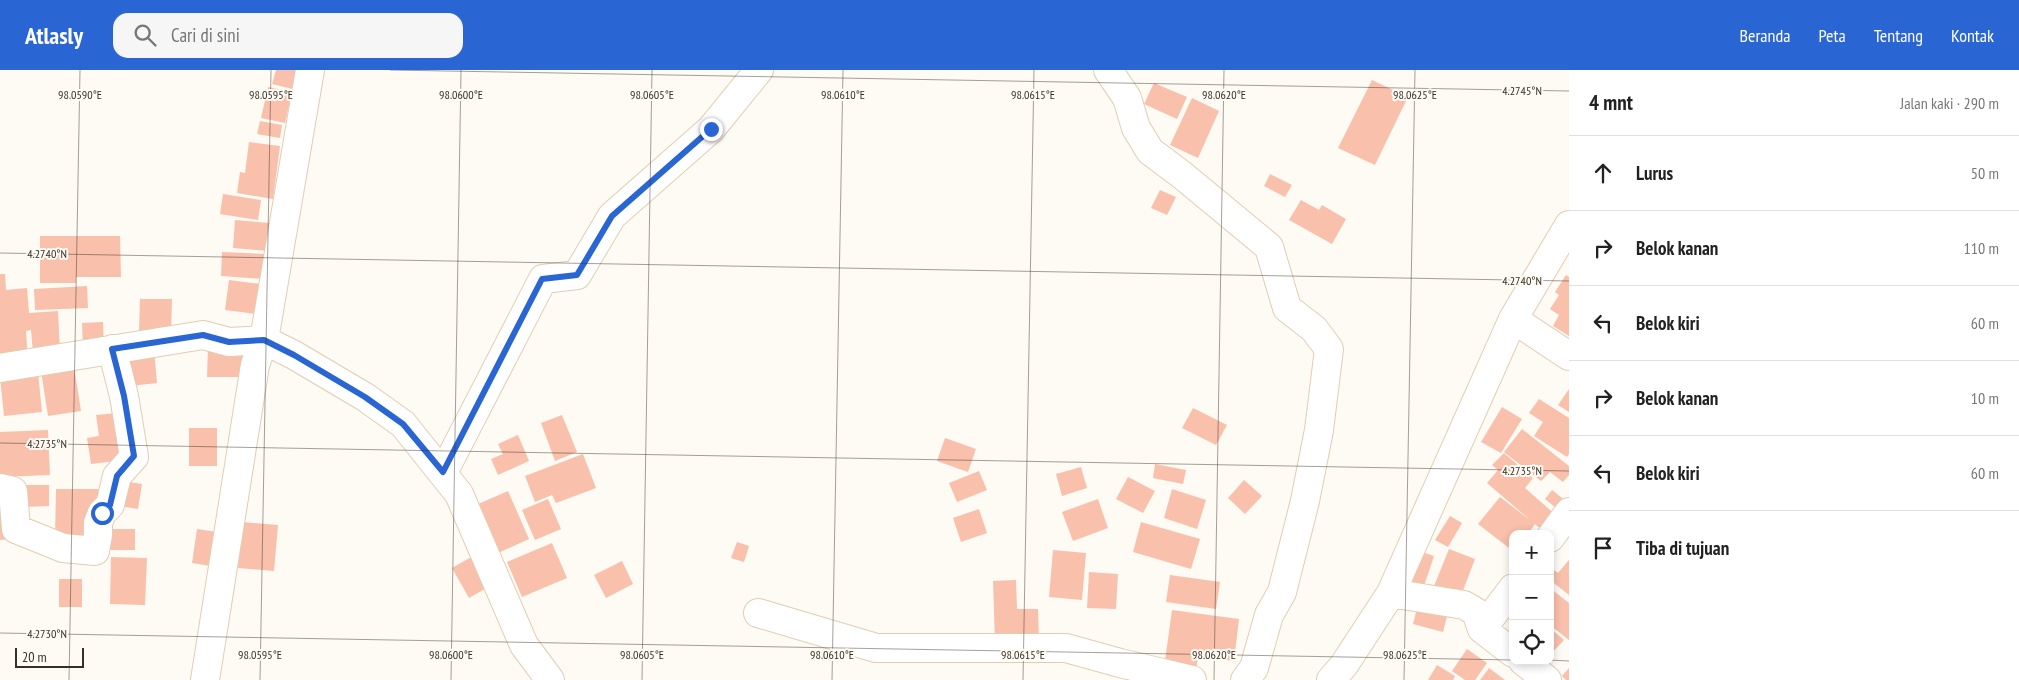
<!DOCTYPE html>
<html lang="id">
<meta charset="utf-8">
<style>
body{margin:0;font-family:"PT Sans Narrow",sans-serif;background:#f6f6f6;color:#222}
.controls{position:absolute;right:15px;bottom:15px;display:grid;overflow:hidden;border-radius:10px;box-shadow:0 2px 8px #0003}
.controls button{width:45px;height:45px;display:grid;place-items:center;padding:0;border:0;border-bottom:1px solid #e0e0e0;background:#fff;color:#222;font:25px sans-serif}
.scale{position:absolute;left:15px;bottom:12px;width:69px;box-sizing:border-box;padding-left:5px;border:2px solid #372f24;border-top:0;font-size:14px;line-height:18px;white-space:nowrap;color:#372f24;-webkit-text-stroke:4px #fefaf4;paint-order:stroke}
.stop{position:absolute;width:15px;height:15px;margin:-11px;border:4px solid #2965d3;border-radius:50%;background:#fff}
.stop.end{background:#2965d3;border-color:#fff;box-shadow:0 1px 5px #0008}
.list{margin:0;padding:0;list-style:none}
h2{display:flex;justify-content:space-between;align-items:center;height:65px;margin:0;padding:0 20px;font-size:21px}
h2 small{font-size:16px;font-weight:400;color:#767676}
.list li{display:grid;grid-template-columns:32px 1fr auto;gap:15px;align-items:center;box-sizing:border-box;height:75px;padding:0 20px;border-top:1px solid #e0e0e0}
.list b{display:block;font-size:19px;white-space:nowrap}
.list em{font-size:16px;font-style:normal;color:#767676}
.icon{flex:none;width:28px;height:28px;fill:none;stroke:currentColor;stroke-width:2;stroke-linecap:round;stroke-linejoin:round}
.map{position:relative;flex:none;width:1569px;height:610px;overflow:hidden}
header{display:flex;align-items:center;gap:30px;box-sizing:border-box;height:70px;padding:0 25px;background:#2965d3;color:#fff}
header strong{font-size:24px}
nav{display:flex;gap:28px;margin-inline-start:auto;font-size:18px}
.search{width:350px;height:45px;background:#f6f6f6;display:flex;align-items:center;gap:12px;box-sizing:border-box;padding:0 18px;border-radius:15px;color:#767676;font-size:19px}
main{display:flex}
aside{flex:1;background:#fff}
.map>svg:first-child{display:block}
</style>
<header>
<strong>Atlasly</strong>
<div class="search"><svg class="icon" aria-label="search" viewBox="0 0 24 24"><circle cx="10" cy="10" r="6"/><path d="M15 15l6 6"/></svg>Cari di sini</div>
<nav><a>Beranda</a><a>Peta</a><a>Tentang</a><a>Kontak</a></nav>
</header>
<main>
<div class="map">
<svg width="1569" height="610" viewBox="0 0 1569 610">
<rect width="100%" height="100%" fill="#fefaf4"/>
<path fill="#f9c0ac" d="M276,0H302L297,20L272,14Z
M1372,10L1408,27L1375,95L1338,78Z
M1154,13L1187,27L1177,49L1144,34Z
M268,17L292,22L285,53L261,48Z
M1192,28L1219,41L1198,88L1170,75Z
M260,51L282,55L280,68L257,64Z
M249,72L280,76L273,129L237,123L240,102L245,103Z
M1270,104L1292,115L1285,127L1264,116Z
M1160,120L1176,127L1167,145L1151,138Z
M223,124L261,130L258,150L220,144Z
M1301,130L1319,140L1322,135L1346,149L1332,174L1289,150Z
M235,150L270,153L268,181L233,178Z
M40,166H120L121,207H76V213H40Z
M222,182L264,184L263,209L221,206Z
M0,204H5L6,220L27,218L29,243L58,241L60,281L33,283L31,260L26,261L28,291L0,293Z
M1566,205L1569,207V266L1553,256L1559,245L1550,239L1559,225L1555,222Z
M229,210L261,214L257,244L225,240Z
M87,216L88,238L35,240L34,219Z
M140,229H172L171,263L139,262Z
M103,252L104,277L83,278L82,253Z
M208,277H250V307H207Z
M154,280L157,313L130,316L126,283Z
M74,296L81,341L48,346L41,301Z
M38,302L42,342L4,346L0,307Z
M1569,319V342L1558,335Z
M1539,329L1569,348V384L1567,387L1534,366L1543,352L1529,343Z
M1502,337L1522,349L1501,383L1481,372Z
M1193,338L1227,355L1216,375L1182,358Z
M117,343L124,390L91,394L87,368L99,366L96,345Z
M562,345L577,382L555,391L541,353Z
M189,358H217V396H189Z
M1522,359L1569,396V405L1563,412L1550,402L1541,411L1504,382Z
M48,360L50,405L0,407V362Z
M518,365L529,391L498,405L491,389L503,384L498,374Z
M945,368L976,379L968,402L937,391Z
M1504,383L1533,408L1525,418L1558,447L1544,462L1535,454L1528,464H1513V481L1478,454L1500,427L1530,450L1487,413L1498,400L1492,395Z
M583,384L596,418L556,433L552,425L535,432L525,406Z
M1155,394L1186,400L1183,414L1153,408Z
M1081,397L1087,418L1062,426L1056,404Z
M979,401L987,420L957,432L949,413Z
M1128,407L1155,421L1143,443L1116,429Z
M1244,410L1262,426L1245,444L1228,428Z
M123,411L142,414L138,439L119,436Z
M22,415H49V436L22,437Z
M56,419H98V441L91,470L55,469Z
M1172,419L1206,430L1197,459L1164,448Z
M1552,420L1568,433L1561,442L1545,429Z
M508,421L529,469L498,483L476,435Z
M548,429L561,459L535,470L522,440Z
M1098,429L1108,458L1073,471L1062,442Z
M979,439L987,463L961,472L953,448Z
M7,442L9,469L0,470V443Z
M1450,446L1462,453L1448,477L1435,470Z
M242,452L278,455L274,501L238,498Z
M1141,452L1200,469L1191,499L1133,482Z
M109,459H135V480H109Z
M197,459L223,463L217,497L192,493Z
M737,472L749,476L744,492L731,488Z
M552,473L567,508L522,527L507,492Z
M1449,479L1475,489L1459,531L1432,521Z
M1053,480L1086,483L1082,530L1049,527Z
M1422,482L1434,486L1422,522L1410,518Z
M473,486L490,516L469,528L452,498Z
M111,487L147,488L145,535L110,534Z
M1569,490V525L1550,510V497L1558,503Z
M622,491L633,514L606,528L594,505Z
M1089,502L1118,504L1116,539L1087,538Z
M1170,505L1220,512L1216,539L1166,532Z
M59,509H82V537H59Z
M1016,510L1017,539H1038L1039,572L995,573L993,511Z
M1550,518L1569,533V570L1550,555Z
M1418,534L1448,542L1443,562L1413,554Z
M1172,540L1239,549L1234,591L1198,586L1196,602L1164,598Z
M1550,558L1564,570L1550,585Z
M1467,579L1487,593L1475,610H1465L1452,601Z
M1437,595L1455,606L1453,610H1428Z
M1489,598L1505,610H1480Z
M1569,598V610H1566L1562,606Z"/>
<g fill="none" stroke-linecap="round" stroke-linejoin="round">
<g stroke="#e2cdb1" stroke-width="30">
<path id="minor" d="M1108,0L1127,28L1136,58L1150,81L1182,105L1269,177L1287,238L1314,259L1329,279L1319,360L1305,431L1282,522L1269,545L1254,598L1245,610
M1513,249L1569,286
M0,298L203,265L229,272L264,270L294,285L365,327L403,354L459,424L524,575L550,610
M443,403L543,209L577,205L612,146L711,59L759,0
M0,418L13,421L16,459L63,478L95,481L98,465V453L102,443L110,435L117,406L134,387L124,326L112,279
M1550,468L1569,442
M1391,523L1464,535L1476,542L1482,559L1513,583
M758,543L876,578H1066L1120,593L1192,610
M1482,559L1513,518
M1523,591L1547,610
M205,610L255,295L264,270L310,0
M1331,610L1344,595L1391,523L1513,249L1569,155"/>
</g>
<use href="#minor" stroke="#fff" stroke-width="28"/>
</g>
<g fill="none" stroke-linecap="round" stroke-linejoin="round">
<path stroke="#2965d3" stroke-width="6" d="M102,443L110,435L117,406L134,386L124,326L112,279L203,265L229,272L264,270L294,285L365,327L403,354L443,402L542,209L577,205L612,146L711,59"/>
</g>
<path fill="none" stroke="#372f24" stroke-width="1" stroke-opacity="0.45" d="M390,0L1569,21M0,183L1569,211M0,373L1569,401M0,563L1513,590M1550,590L1569,591M69,610L80,0M260,610L271,0M451,610L461,0M642,610L652,0M832,610L843,0M1023,610L1034,0M1214,610L1224,0M1404,610L1415,0"/>
<g font-size="12" text-anchor="middle" fill="#372f24" stroke="#fefaf4" stroke-width="4" stroke-linejoin="round" paint-order="stroke">
<text x="1522" y="25">4.2745°N</text>
<text x="80" y="29">98.0590°E</text>
<text x="271" y="29">98.0595°E</text>
<text x="461" y="29">98.0600°E</text>
<text x="652" y="29">98.0605°E</text>
<text x="843" y="29">98.0610°E</text>
<text x="1033" y="29">98.0615°E</text>
<text x="1224" y="29">98.0620°E</text>
<text x="1415" y="29">98.0625°E</text>
<text x="47" y="188">4.2740°N</text>
<text x="1522" y="215">4.2740°N</text>
<text x="47" y="378">4.2735°N</text>
<text x="1522" y="405">4.2735°N</text>
<text x="47" y="568">4.2730°N</text>
<text x="260" y="589">98.0595°E</text>
<text x="451" y="589">98.0600°E</text>
<text x="642" y="589">98.0605°E</text>
<text x="832" y="589">98.0610°E</text>
<text x="1023" y="589">98.0615°E</text>
<text x="1214" y="589">98.0620°E</text>
<text x="1405" y="589">98.0625°E</text>
</g>
</svg>
<div class="controls">
<button>+</button>
<button>−</button>
<button><svg class="icon" aria-label="locate" viewBox="0 0 24 24"><circle cx="12" cy="12" r="6"/><path d="M12 2v4M12 18v4M2 12h4M18 12h4"/></svg></button>
</div>
<div class="scale">20 m</div>
<div class="stop" style="left:102px;top:443px"></div>
<div class="stop end" style="left:711px;top:59px"></div>
</div>
<aside>
<h2>4 mnt<small>Jalan kaki · 290 m</small></h2>
<ul class="list">
<li><svg class="icon" aria-label="ahead" viewBox="0 0 24 24"><path d="M12 20V5M6 11l6-6 6 6"/></svg><div><b>Lurus</b></div><em>50 m</em></li>
<li><svg class="icon" aria-label="right" viewBox="0 0 24 24"><path d="M7 20v-9h11M14 6l5 5-5 5"/></svg><div><b>Belok kanan</b></div><em>110 m</em></li>
<li><svg class="icon" aria-label="left" viewBox="0 0 24 24"><path d="M17 20v-9H6M10 6l-5 5 5 5"/></svg><div><b>Belok kiri</b></div><em>60 m</em></li>
<li><svg class="icon" aria-label="right" viewBox="0 0 24 24"><path d="M7 20v-9h11M14 6l5 5-5 5"/></svg><div><b>Belok kanan</b></div><em>10 m</em></li>
<li><svg class="icon" aria-label="left" viewBox="0 0 24 24"><path d="M17 20v-9H6M10 6l-5 5 5 5"/></svg><div><b>Belok kiri</b></div><em>60 m</em></li>
<li><svg class="icon" aria-label="arrive" viewBox="0 0 24 24"><path d="M6 21V4h12l-3 4 3 4H6"/></svg><div><b>Tiba di tujuan</b></div></li>
</ul>
</aside>
</main>
